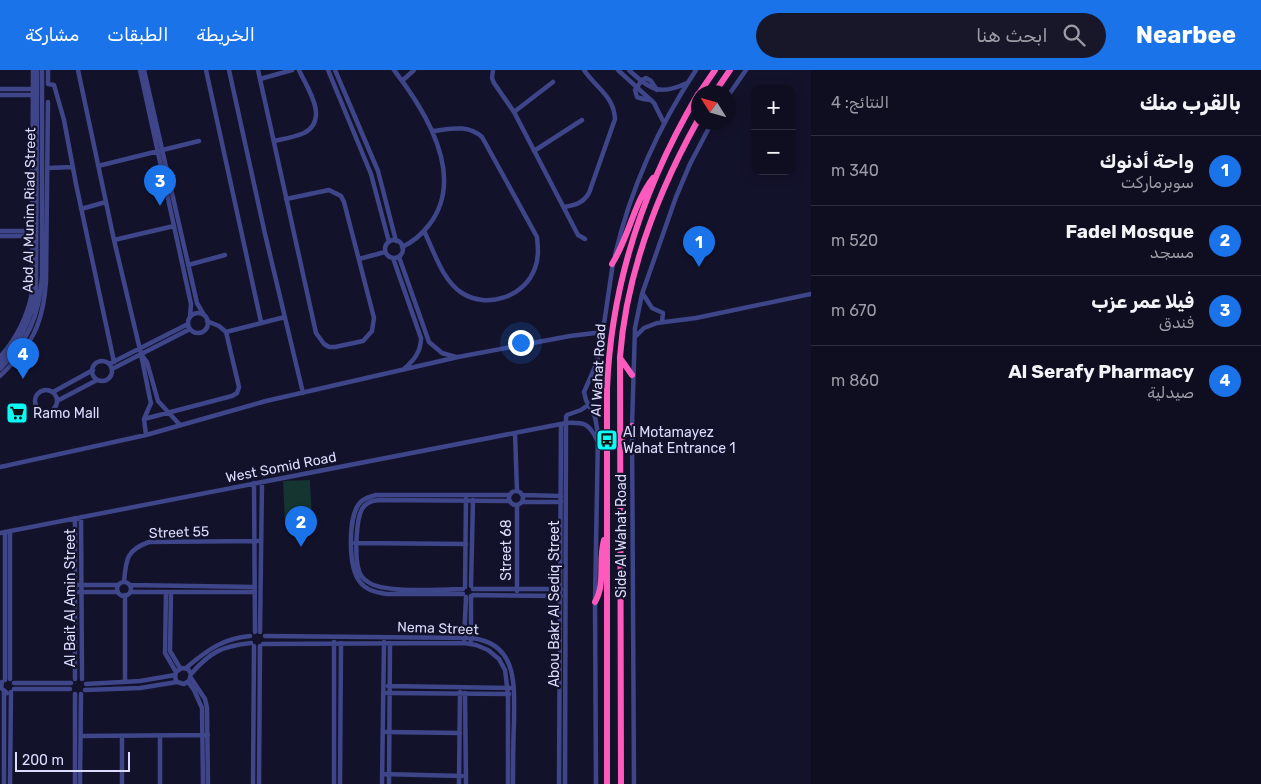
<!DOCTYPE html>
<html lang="ar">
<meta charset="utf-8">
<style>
body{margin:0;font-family:Rubik,"Noto Naskh Arabic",sans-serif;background:#171729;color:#f1f3f6;direction:rtl}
.controls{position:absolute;right:15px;top:15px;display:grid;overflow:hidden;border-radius:10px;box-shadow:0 2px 12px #0003}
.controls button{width:45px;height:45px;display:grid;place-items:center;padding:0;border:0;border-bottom:1px solid #2e2e3e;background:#0e0e20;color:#f1f3f6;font:25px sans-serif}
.compass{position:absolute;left:691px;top:15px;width:45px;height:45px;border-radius:50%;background:#0e0e20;box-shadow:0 2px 12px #0003;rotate:307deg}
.scale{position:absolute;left:15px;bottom:12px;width:115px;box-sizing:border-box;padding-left:5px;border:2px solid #dcddfe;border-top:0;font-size:14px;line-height:18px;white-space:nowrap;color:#dcddfe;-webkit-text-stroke:4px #13122b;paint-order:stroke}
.you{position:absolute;left:520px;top:272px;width:18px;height:18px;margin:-12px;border:4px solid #fff;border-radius:50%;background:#1a73e8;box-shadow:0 0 0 8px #1a73e833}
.badge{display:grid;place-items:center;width:32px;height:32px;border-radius:50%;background:#1a73e8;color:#fff;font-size:16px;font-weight:700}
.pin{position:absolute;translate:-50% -41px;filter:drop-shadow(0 1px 2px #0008)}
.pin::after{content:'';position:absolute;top:26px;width:18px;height:15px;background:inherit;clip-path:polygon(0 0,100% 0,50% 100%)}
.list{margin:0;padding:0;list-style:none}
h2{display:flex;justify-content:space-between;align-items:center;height:65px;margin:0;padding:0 20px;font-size:21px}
h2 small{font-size:16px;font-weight:400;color:#9b9ca5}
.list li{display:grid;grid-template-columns:32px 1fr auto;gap:15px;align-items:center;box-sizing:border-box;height:70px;padding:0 20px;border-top:1px solid #2e2e3e}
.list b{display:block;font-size:19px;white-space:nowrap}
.list p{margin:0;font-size:16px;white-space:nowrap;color:#9b9ca5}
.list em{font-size:16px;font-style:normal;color:#9b9ca5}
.icon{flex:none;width:28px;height:28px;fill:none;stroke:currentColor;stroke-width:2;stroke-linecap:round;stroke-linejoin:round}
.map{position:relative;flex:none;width:811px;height:714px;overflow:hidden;direction:ltr}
header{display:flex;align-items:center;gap:30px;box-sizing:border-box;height:70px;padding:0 25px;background:#1a73e8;color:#fff}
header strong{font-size:24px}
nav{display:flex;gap:28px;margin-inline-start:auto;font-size:18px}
.search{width:350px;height:45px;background:#171729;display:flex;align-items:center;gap:12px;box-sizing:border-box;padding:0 18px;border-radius:28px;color:#9b9ca5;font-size:19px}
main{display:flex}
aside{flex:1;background:#0e0e20}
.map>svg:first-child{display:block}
</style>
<header>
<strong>Nearbee</strong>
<div class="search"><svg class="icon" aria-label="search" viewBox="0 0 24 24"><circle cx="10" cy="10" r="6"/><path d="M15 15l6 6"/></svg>ابحث هنا</div>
<nav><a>الخريطة</a><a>الطبقات</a><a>مشاركة</a></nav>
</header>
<main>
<aside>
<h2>بالقرب منك<small>النتائج: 4</small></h2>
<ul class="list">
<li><span class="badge">1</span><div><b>واحة أدنوك</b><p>سوبرماركت</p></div><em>340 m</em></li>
<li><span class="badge">2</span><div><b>Fadel Mosque</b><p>مسجد</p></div><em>520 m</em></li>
<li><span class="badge">3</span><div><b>فيلا عمر عزب</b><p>فندق</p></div><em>670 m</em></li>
<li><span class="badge">4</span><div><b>Al Serafy Pharmacy</b><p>صيدلية</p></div><em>860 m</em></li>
</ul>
</aside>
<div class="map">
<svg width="811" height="714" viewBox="0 0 811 714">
<rect width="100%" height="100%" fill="#13122b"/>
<path fill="#153530" d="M310,410L312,451L285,453L283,411Z"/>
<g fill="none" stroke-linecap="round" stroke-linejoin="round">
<path stroke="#3e4589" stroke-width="4.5" d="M48,0V14L54,15L64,50L76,114L114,292
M78,0L114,170L141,284L150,329L151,333L144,349L146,365
M140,0L191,234L190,247
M144,0L197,233L204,245
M206,0L261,252
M229,0L265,164L303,323
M258,0L316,263L324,274L329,277H335L363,271L372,261L374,248L344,132L341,126L329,120L286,129
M328,0L371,104L389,172
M335,0L378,101L396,171
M394,0C425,40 467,106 429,155C422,164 413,172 402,177
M493,0L492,8L494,13L514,42L578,165L585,169
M618,0L654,33L664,53
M629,0C650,20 660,26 687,13
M260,9L292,0
M402,11L414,0
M0,19H36
M0,25H36
M728,26L746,0
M651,30L643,29L637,27L635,20L642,10L646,8L651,11L657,20
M514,42L553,12
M274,71C284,69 295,67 304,63C330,49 307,18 299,0
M534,81L582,50
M98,96L199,71
M48,98L73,97
M564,137C576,135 583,133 589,123L615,49C614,26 596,18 584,0
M81,139L106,132
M0,161H35
M424,161C434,181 442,210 462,223C487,239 525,227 535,198C539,188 538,178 537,167L482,67C467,54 451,59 432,61
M0,166H34
M114,170L174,156
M385 179a9 9 0 1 1 18 0a9 9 0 1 1-18 0Z
M615,185C631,118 658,57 696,0
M399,187L429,272L442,283L456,287
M393,188L421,268C421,282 414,290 404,299
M359,189L385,182
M188,195L225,185
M643,224L652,238L663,243L662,252
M188 253a10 10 0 1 1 20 0a10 10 0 1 1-20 0Z
M226,262L285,247
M635,267L644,258L657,253L696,248L811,224
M141,284L147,292L158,331L180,355
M0,287C17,268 27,248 32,223L33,0
M92 301a10 10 0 1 1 20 0a10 10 0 1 1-20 0Z
M0,293C20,273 31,250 36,223L37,0
M109,294L188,254
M0,299C28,271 39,247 42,207V0
M112,299L190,259
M0,306C32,275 43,255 46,211L48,32
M35 331a11 11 0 1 1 22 0a11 11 0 1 1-22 0Z
M53,322L93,300
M57,331L97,310
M144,349L232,326L237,323L239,317L226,262L219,256L207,251
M515,363L517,421
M0,397L146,365L266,331L458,287L570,266L603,262
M254,413L255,562
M509 428a7 7 0 1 1 14 0a7 7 0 1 1-14 0Z
M523,425L561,426
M522,432H561
M517,435V521
M81,447L82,609
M10,461V609
M0,463L566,353C584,352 589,353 597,370
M355,473L466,474
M124,512C126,490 126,480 149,472L261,471
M117 519a7 7 0 1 1 14 0a7 7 0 1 1-14 0Z
M75,515H118
M130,515L255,517
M471,516L473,430
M465,517L466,429
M463,519C442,519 384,524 368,512C363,509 359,503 358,497C355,485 356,449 362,439C365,433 371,431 378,430L510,431
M473,519H561
M79,522H118
M130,522H255
M166,522L165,583L176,602L175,607L177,612L184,614L189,611L191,604L188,599L182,598L176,602
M171,522L170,581L180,598
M463,524H387C377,523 366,520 360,512C348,497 348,448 359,434C363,428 370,427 376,425H510
M125,525V612
M473,525L561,526
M471,526V570
M260,562L262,412
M265,566L471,568C519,573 514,617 514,652C513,673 513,693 513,714
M464,570L466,527
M263,574L464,573L476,575L488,580L499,589L505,600L508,624V714
M186,598C206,581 223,568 250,566
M191,604C210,582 222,576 251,573
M191,608L205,629L207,638L208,714
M75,609V448
M5,610V462
M2,612L1,618L7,623
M188,612L194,620L202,638L203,714
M14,613H71
M86,614L140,611L175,605
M388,616L510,618
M14,619H70
M85,620L140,618L177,612
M387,623L509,624
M465,623L466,714
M386,662L460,663
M81,666L208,665
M382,704L462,706
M4,714V622
M10,714L11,622
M75,714V624
M80,714L81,624
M122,714V666
M160,714V666
M253,714L254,576
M259,714L260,576
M334,714V572
M340,714L341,573
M382,714L384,572
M389,714L390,573
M459,714L460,622
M559,714L561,354
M565,714L566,347L567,345L581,340L588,335
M596,714L595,532L598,364L595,347L586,330L584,322L595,297L600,281L613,193
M634,714L632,356L635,258L642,224L676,127L690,94L712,52"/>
<path stroke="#fc5abd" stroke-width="6" d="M700,22L715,0
M715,22L730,0
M612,194C629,167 634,132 653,108
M620,288L632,305
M620,371L632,356
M595,532C606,513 598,491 604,470
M607,714V319C611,214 645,114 698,24
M621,714L620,287C626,205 658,122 698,50"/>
</g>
<defs>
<g id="supermarket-square" transform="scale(1.125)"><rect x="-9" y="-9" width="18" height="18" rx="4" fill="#0cfbf4" stroke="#13122b"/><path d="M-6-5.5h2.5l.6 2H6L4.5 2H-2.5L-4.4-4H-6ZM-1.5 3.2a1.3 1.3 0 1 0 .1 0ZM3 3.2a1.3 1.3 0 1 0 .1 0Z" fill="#111"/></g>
<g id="bus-square" transform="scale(1.125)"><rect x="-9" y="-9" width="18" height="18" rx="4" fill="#0cfbf4" stroke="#13122b"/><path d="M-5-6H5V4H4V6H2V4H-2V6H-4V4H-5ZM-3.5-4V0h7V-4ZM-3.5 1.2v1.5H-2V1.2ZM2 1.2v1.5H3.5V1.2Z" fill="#111"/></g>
</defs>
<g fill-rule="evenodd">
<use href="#supermarket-square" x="17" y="343"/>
<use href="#bus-square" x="607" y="370"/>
</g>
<g text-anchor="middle" stroke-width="4.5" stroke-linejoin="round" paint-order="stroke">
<g font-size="14" fill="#dcddfe" stroke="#13122b">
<text transform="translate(29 140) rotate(-89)" y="5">Abd Al Munim Riad Street</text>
<text transform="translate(598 300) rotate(-87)" y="5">Al Wahat Road</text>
<text transform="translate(281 397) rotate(-11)" y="5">West Somid Road</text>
<text transform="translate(179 462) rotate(-2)" y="5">Street 55</text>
<text transform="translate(621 466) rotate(-90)" y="5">Side Al Wahat Road</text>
<text transform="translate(506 480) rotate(-90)" y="5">Street 68</text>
<text transform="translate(70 528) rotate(-90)" y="5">Al Bait Al Amin Street</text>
<text transform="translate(554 534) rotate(-90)" y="5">Abou Bakr Al Sediq Street</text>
<text transform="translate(438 558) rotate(2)" y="5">Nema Street</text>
</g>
<g font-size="14" fill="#dcddfe" stroke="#13122b" text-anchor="start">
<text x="33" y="348">Ramo Mall</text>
<text x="623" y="367">Al Motamayez<tspan x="623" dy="16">Wahat Entrance 1</tspan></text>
</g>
</g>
</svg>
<div class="controls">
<button>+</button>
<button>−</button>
</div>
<svg class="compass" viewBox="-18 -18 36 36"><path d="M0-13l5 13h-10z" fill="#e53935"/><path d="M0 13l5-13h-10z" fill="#9b9ca5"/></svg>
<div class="scale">200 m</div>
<div class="you"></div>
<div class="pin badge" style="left:699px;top:197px">1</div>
<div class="pin badge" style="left:301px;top:477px">2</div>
<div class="pin badge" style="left:160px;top:136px">3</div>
<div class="pin badge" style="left:23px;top:309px">4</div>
</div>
</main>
